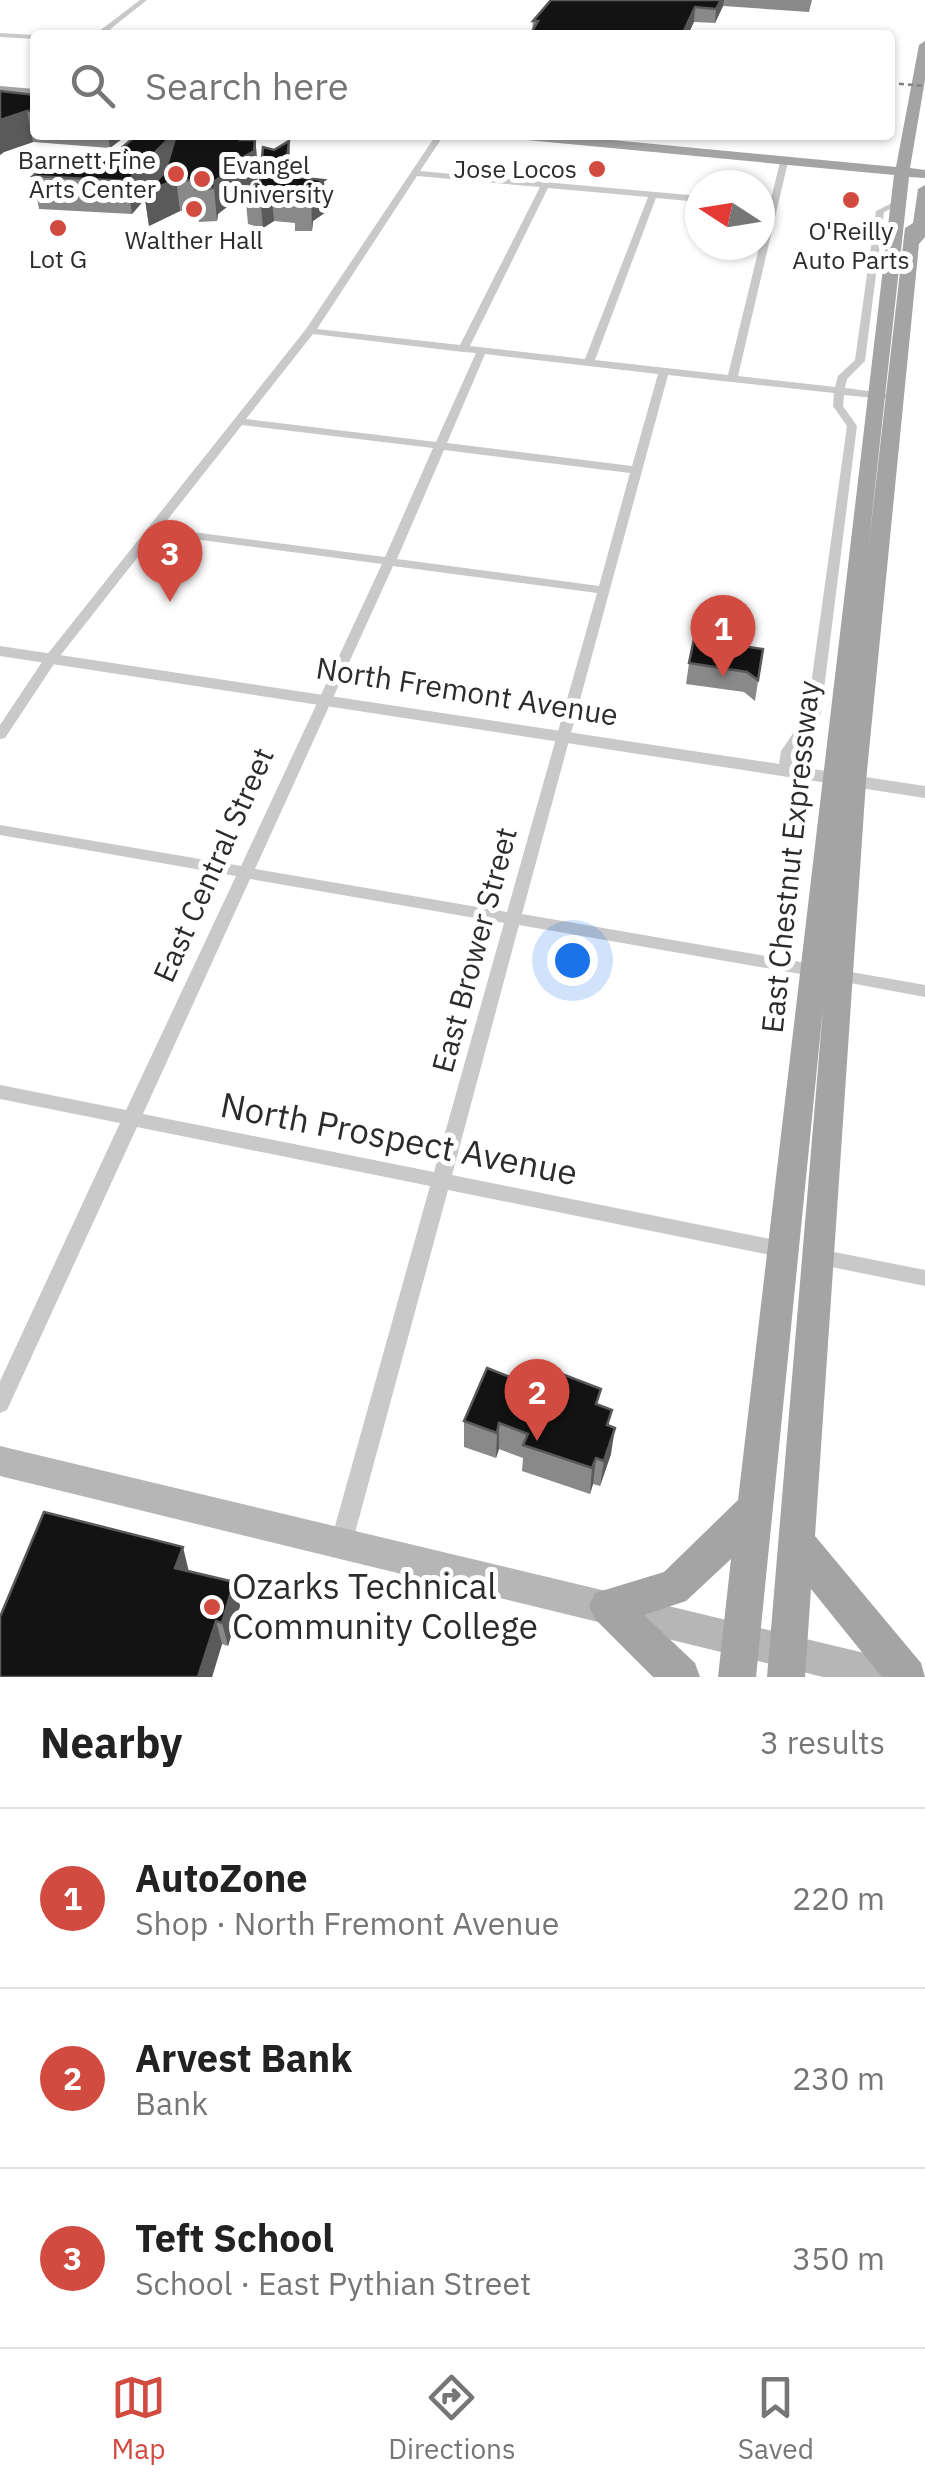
<!DOCTYPE html>
<meta charset="utf-8">
<style>
body{margin:0;font-family:"IBM Plex Sans",sans-serif;background:#f2f2f2;color:#222}
.compass{position:absolute;left:685px;top:170px;width:90px;height:90px;border-radius:50%;background:#fff;box-shadow:0 2px 8px #0004;rotate:282deg}
.you{position:absolute;left:572px;top:960px;width:35px;height:35px;margin:-25px;border:8px solid #fff;border-radius:50%;background:#1a73e8;box-shadow:0 0 0 15px #1a73e833}
.badge{display:grid;place-items:center;width:65px;height:65px;border-radius:50%;background:#d24b40;color:#fff;font-size:32px;font-weight:700}
.pin{position:absolute;translate:-50% -82px;filter:drop-shadow(0 2px 5px #0008)}
.pin::after{content:'';position:absolute;top:52px;width:35px;height:30px;background:inherit;clip-path:polygon(0 0,100% 0,50% 100%)}
.list{margin:0;padding:0;list-style:none}
h2{display:flex;justify-content:space-between;align-items:center;height:130px;margin:0;padding:0 40px;font-size:42px}
h2 small{font-size:32px;font-weight:400;color:#767676}
.list li{display:grid;grid-template-columns:65px 1fr auto;gap:30px;align-items:center;box-sizing:border-box;height:180px;padding:0 40px;border-top:2px solid #e0e0e0}
.list b{display:block;font-size:38px;white-space:nowrap}
.list p{margin:0;font-size:32px;white-space:nowrap;color:#767676}
.list em{font-size:32px;font-style:normal;color:#767676}
.icon{flex:none;width:55px;height:55px;fill:none;stroke:currentColor;stroke-width:2;stroke-linecap:round;stroke-linejoin:round}
.map{position:relative;flex:none;width:925px;height:1677px;overflow:hidden}
.search{position:absolute;background:#fff;box-shadow:0 2px 8px #0004;left:30px;right:30px;top:30px;height:110px;display:flex;align-items:center;gap:25px;box-sizing:border-box;padding:0 35px;border-radius:10px;color:#767676;font-size:38px}
.sheet{height:670px;background:#fff}
nav{display:flex;justify-content:space-around;align-items:center;box-sizing:border-box;height:140px;border-top:2px solid #e0e0e0;background:#fff;font-size:28px;color:#767676}
nav a{display:grid;justify-items:center;gap:5px}
nav .on{color:#d24b40}
.map>svg:first-child{display:block}
</style>
<div class="map">
<svg width="925" height="1677" viewBox="0 0 925 1677">
<rect width="100%" height="100%" fill="#fff"/>
<g fill="none" stroke-linecap="round" stroke-linejoin="round">
<path fill="#c9c9c9" fill-rule="evenodd" d="M140,0H147L103,35H94Z
M0,33L35,35H36L35,39L0,37Z
M436,135H444L420,171L700,196V202L656,198L595,360L728,375L780,162L784,159L788,162L738,376L835,387L838,376L855,360L876,211L896,201L903,203L884,212L865,361L847,379L845,388L884,393L889,396L884,399L844,395L843,406L857,426L821,713L795,751L792,771L785,776L778,771L781,751L807,713L847,426L833,406L834,393L668,375L522,914L812,964L818,966L820,970L818,974L812,976L519,925L452,1175L785,1242L792,1244L795,1250L792,1256L785,1258L448,1190L352,1544L349,1552L341,1555L333,1552L330,1544L430,1186L137,1127L7,1410L0,1413V1381L120,1123L0,1099V1085L126,1110L236,876L0,835V825L241,866L382,564L156,534L56,661L5,738L0,739V725L46,656L306,329ZM417,176L540,187L460,345L317,329ZM548,188L648,197L585,359L470,346ZM313,334L463,352L476,353L436,442L246,419ZM485,354L658,374L632,466L447,443ZM242,425L433,448L385,557L161,528ZM444,450L630,473L599,586L397,559ZM393,566L597,593L507,912L255,869ZM250,879L504,923L434,1172L143,1114Z
M840,970L925,985V997L834,980L832,976L834,972Z
M819,1249L925,1270V1286L812,1263L809,1257L812,1251Z"/>
<path fill="#c9c9c9" fill-rule="evenodd" d="M0,646L925,786V798L0,656Z"/>
<path fill="#b6b6b6" fill-rule="evenodd" d="M0,1446L894,1660L906,1665L911,1677H823L0,1476Z"/>
<path fill="#a4a4a4" fill-rule="evenodd" d="M925,41V80L910,168L925,170V178L909,177L868,552L905,228L913,223L918,189L925,185V237L919,244L866,781L815,1536L921,1663L925,1677H882L811,1589L805,1677H767L823,1008L756,1677H718L731,1559L686,1601L644,1615L695,1663L700,1677H653L595,1619L589,1606L595,1593L664,1572L738,1500L894,175L516,139L509,135H559L896,167L919,45Z
M0,86L35,89V97L0,94Z"/>
<path stroke="#818181" stroke-width="2.5" stroke-dasharray="5 4" stroke-linecap="butt" d="M890,83L925,86"/>
</g>
<path fill="#898989" d="M551,0H812L809,12L723,6L715,23L694,22L532,31L533,21Z
M0,91L35,95V135H127L110,148L33,142L4,152L0,155Z
M255,135L258,172L257,183L232,198V203L218,214L217,221L199,222V213L180,211L149,226L145,199L132,214L39,209L33,176L113,155Z
M291,172V177L326,212L313,221L312,231H295V223L274,221L263,228L248,224L245,191L260,181Z
M763,649L755,701L744,692L686,684L689,663Z
M517,1380V1395L544,1403L600,1405L610,1426L611,1454L600,1486L593,1484L590,1494L522,1471L523,1458L499,1449L496,1458L464,1447V1421Z
M189,1571L234,1582L240,1606L228,1646L222,1644L212,1677H0Z"/>
<path fill="#5a5a5a" d="M721,0H724L723,6L715,23L716,9Z
M695,7L694,22L688,35H682Z
M27,111L33,142L4,152L0,155V120Z
M108,135H127L110,148Z
M172,135H178L176,179L180,211L149,226L145,199L132,214L127,181Z
M246,135H255L258,172L257,183L232,198V203L218,214L217,221L214,188L215,181Z
M289,141L291,172L290,189L285,176Z
M324,180L326,212L313,221L312,231L311,188Z
M271,188L274,221L263,228L260,195Z
M499,1423V1449L496,1458L497,1433Z
M615,1428L611,1454L600,1486L604,1461Z
M596,1458L593,1484L590,1494L592,1468Z
M183,1547L189,1572L175,1568Z
M234,1582L240,1606L228,1646L222,1623Z
M216,1621L222,1644L212,1677H198Z"/>
<path fill="#131313" stroke="#5a5a5a" stroke-width="2.5" d="M551,0H721L716,9L695,7L682,35H530L538,21H533Z
M0,91L35,95V111H27L0,120Z
M137,135H172L127,181L33,176L54,157L113,155Z
M176,135H246L241,140H255L254,151L223,169L229,171L215,181L214,188L196,189L198,181L176,179L144,194L165,172Z
M289,141L285,176L324,180L311,188L310,197L293,198L294,190L271,188L260,195L245,191L260,181L263,147L274,150Z
M694,639L763,649L758,680L747,672L689,663Z
M487,1368L517,1380L512,1394L544,1403L557,1372L601,1389L596,1404L612,1410L607,1425L615,1428L604,1461L596,1458L592,1468L523,1445L528,1434L499,1423L497,1433L464,1421Z
M44,1512L183,1547L175,1568L234,1582L222,1623L216,1621L198,1677H0V1617Z"/>
<g fill="#d24b40" stroke="#fff" stroke-width="4">
<circle cx="597" cy="169" r="10"/>
<circle cx="176" cy="174" r="10"/>
<circle cx="202" cy="179" r="10"/>
<circle cx="851" cy="200" r="10"/>
<circle cx="194" cy="209" r="10"/>
<circle cx="58" cy="228" r="10"/>
<circle cx="212" cy="1607" r="10"/>
</g>
<g text-anchor="middle" stroke-width="10" stroke-linejoin="round" paint-order="stroke">
<g font-size="25" fill="#2c2c2c" stroke="#fff">
<text x="156" y="169" text-anchor="end">Barnett Fine<tspan x="156" dy="29">Arts Center</tspan></text>
<text x="222" y="174" text-anchor="start">Evangel<tspan x="222" dy="29">University</tspan></text>
<text x="577" y="178" text-anchor="end">Jose Locos</text>
<text x="851" y="240">O'Reilly<tspan x="851" dy="29">Auto Parts</tspan></text>
<text x="194" y="249">Walther Hall</text>
<text x="58" y="268">Lot G</text>
</g>
<g font-size="30" fill="#2c2c2c" stroke="#fff">
<text transform="translate(467 692) rotate(9)" y="10">North Fremont Avenue</text>
<text transform="translate(791 857) rotate(-84)" y="10">East Chestnut Expressway</text>
<text transform="translate(214 865) rotate(-66)" y="10">East Central Street</text>
<text transform="translate(475 950) rotate(-75)" y="10">East Brower Street</text>
</g>
<g font-size="35" fill="#2c2c2c" stroke="#fff">
<text transform="translate(399 1139) rotate(11)" y="12">North Prospect Avenue</text>
</g>
<g font-size="35" fill="#2c2c2c" stroke="#fff" text-anchor="start">
<text x="232" y="1599">Ozarks Technical<tspan x="232" dy="40">Community College</tspan></text>
</g>
</g>
</svg>
<svg class="compass" viewBox="-18 -18 36 36"><path d="M0-13l5 13h-10z" fill="#e53935"/><path d="M0 13l5-13h-10z" fill="#767676"/></svg>
<div class="you"></div>
<div class="pin badge" style="left:723px;top:677px">1</div>
<div class="pin badge" style="left:537px;top:1441px">2</div>
<div class="pin badge" style="left:170px;top:602px">3</div>
<div class="search"><svg class="icon" aria-label="search" viewBox="0 0 24 24"><circle cx="10" cy="10" r="6"/><path d="M15 15l6 6"/></svg>Search here</div>
</div>
<section class="sheet">
<h2>Nearby<small>3 results</small></h2>
<ul class="list">
<li><span class="badge">1</span><div><b>AutoZone</b><p>Shop · North Fremont Avenue</p></div><em>220 m</em></li>
<li><span class="badge">2</span><div><b>Arvest Bank</b><p>Bank</p></div><em>230 m</em></li>
<li><span class="badge">3</span><div><b>Teft School</b><p>School · East Pythian Street</p></div><em>350 m</em></li>
</ul>
</section>
<nav>
<a class="on"><svg class="icon" aria-label="map" viewBox="0 0 24 24"><path d="M3 6l6-2 6 2 6-2v14l-6 2-6-2-6 2zM9 4v14M15 6v14"/></svg>Map</a>
<a><svg class="icon" aria-label="directions" viewBox="0 0 24 24"><path d="M12 3l9 9-9 9-9-9zM9 14v-3h6M13 9l2 2-2 2"/></svg>Directions</a>
<a><svg class="icon" aria-label="saved" viewBox="0 0 24 24"><path d="M7 4h10v16l-5-4-5 4z"/></svg>Saved</a>
</nav>
